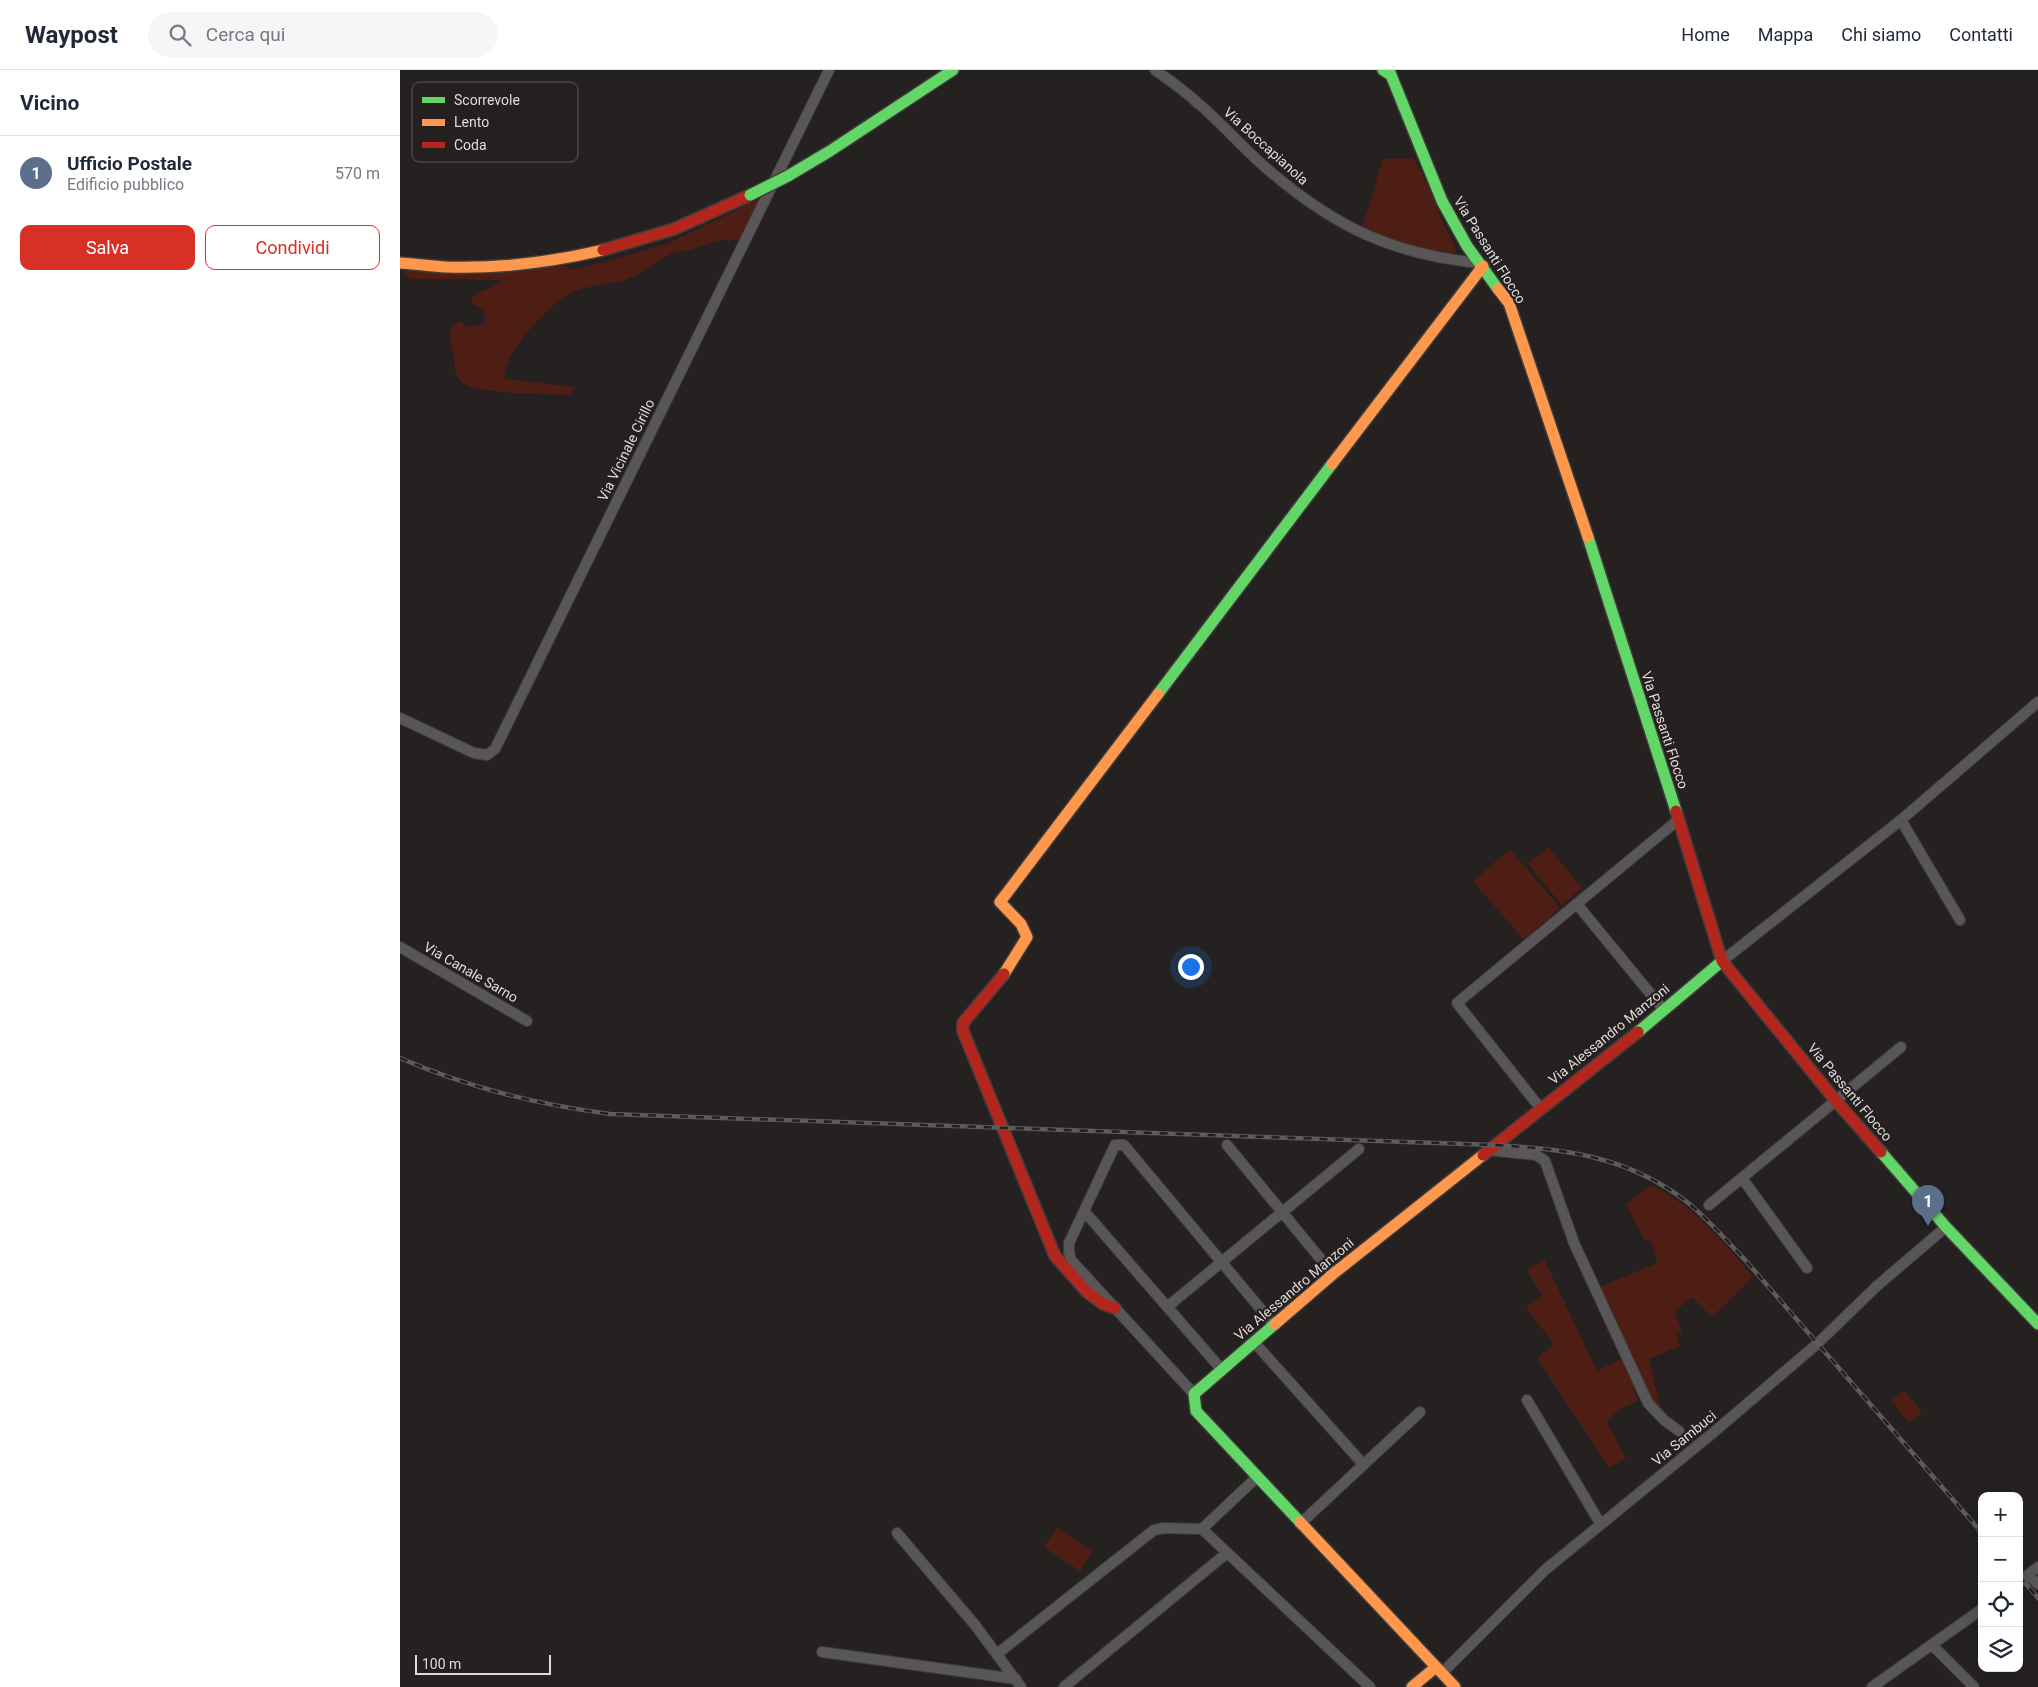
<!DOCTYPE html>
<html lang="it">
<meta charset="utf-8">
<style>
body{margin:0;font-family:Roboto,sans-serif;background:#f6f6f7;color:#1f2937}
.controls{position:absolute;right:15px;bottom:15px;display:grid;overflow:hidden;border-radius:10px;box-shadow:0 5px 20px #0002}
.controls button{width:45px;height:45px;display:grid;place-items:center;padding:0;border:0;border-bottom:1px solid #e0e1e3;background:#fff;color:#1f2937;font:25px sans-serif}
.scale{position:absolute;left:15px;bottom:12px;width:136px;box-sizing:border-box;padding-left:5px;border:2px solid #dfdbda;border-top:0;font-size:14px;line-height:18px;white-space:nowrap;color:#dfdbda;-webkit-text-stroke:4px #25201f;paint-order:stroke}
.you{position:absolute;left:790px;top:896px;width:18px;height:18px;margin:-12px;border:4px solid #fff;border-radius:50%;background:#1a73e8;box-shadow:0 0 0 8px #1a73e833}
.badge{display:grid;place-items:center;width:32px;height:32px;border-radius:50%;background:#d93025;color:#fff;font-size:16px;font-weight:700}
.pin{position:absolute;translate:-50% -41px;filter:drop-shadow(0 1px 2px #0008)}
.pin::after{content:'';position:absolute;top:26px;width:18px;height:15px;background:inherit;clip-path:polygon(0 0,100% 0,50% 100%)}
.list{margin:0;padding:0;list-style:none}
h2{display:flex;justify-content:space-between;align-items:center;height:65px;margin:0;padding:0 20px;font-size:21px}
h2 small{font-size:16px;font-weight:400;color:#747a83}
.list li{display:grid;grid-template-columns:32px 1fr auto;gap:15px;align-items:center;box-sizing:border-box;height:75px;padding:0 20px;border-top:1px solid #e0e1e3}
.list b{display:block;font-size:19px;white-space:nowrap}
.list p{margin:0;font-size:16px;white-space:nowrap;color:#747a83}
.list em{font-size:16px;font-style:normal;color:#747a83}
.actions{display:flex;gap:10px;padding:15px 20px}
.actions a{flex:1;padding:11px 0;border:1px solid #d93025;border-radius:10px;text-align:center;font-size:18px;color:#d93025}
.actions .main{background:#d93025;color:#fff}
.icon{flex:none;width:28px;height:28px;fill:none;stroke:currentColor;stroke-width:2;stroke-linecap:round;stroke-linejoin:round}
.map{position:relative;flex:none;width:1638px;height:1617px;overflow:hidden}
header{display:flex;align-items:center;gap:30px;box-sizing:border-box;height:70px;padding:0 25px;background:#fff;border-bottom:1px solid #e0e1e3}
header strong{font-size:24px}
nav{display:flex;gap:28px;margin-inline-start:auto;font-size:18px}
.search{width:350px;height:45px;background:#f6f6f7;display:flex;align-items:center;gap:12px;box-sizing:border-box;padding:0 18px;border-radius:28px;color:#747a83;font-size:19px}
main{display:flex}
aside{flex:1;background:#fff}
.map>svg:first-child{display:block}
</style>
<header>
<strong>Waypost</strong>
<div class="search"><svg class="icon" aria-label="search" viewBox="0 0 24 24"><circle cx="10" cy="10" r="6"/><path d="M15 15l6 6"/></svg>Cerca qui</div>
<nav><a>Home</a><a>Mappa</a><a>Chi siamo</a><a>Contatti</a></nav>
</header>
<main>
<aside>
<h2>Vicino<small></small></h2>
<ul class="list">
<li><span class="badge" style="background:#5c6f8a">1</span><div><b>Ufficio Postale</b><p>Edificio pubblico</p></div><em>570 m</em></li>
</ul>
<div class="actions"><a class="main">Salva</a><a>Condividi</a></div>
</aside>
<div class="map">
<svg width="1638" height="1617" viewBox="0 0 1638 1617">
<rect width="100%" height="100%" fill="#242120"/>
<path fill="#4e1e15" d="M1013,88C1028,111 1035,136 1047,161C1051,168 1056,174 1056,183C1037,190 981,166 962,158L983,89Z
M357,130L359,132L340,170C319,168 311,174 292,179C283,182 275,181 267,186C255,192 242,203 231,208C213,215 193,214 175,221C151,231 106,280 104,307L106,309L174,317L171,325C151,324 74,325 62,312C53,303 56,299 54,288C54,284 52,281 51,277C50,265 48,257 60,251L66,257L85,254L84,240L73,235L71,229C78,218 95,220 101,210L13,209L9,208L4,201L166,196L170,200L212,190L269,173Z
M1148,777L1182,818L1162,835L1128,794Z
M1110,779L1160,838L1124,870L1073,811Z
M1251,1115C1293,1135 1324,1172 1353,1207L1312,1247L1292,1227L1275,1241L1282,1262L1276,1264L1280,1276L1249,1289L1260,1336L1253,1339L1242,1316L1233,1317L1238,1331L1218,1340L1207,1352L1226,1388L1209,1398L1137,1288L1154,1274L1126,1237L1142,1226L1127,1200L1144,1189L1197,1301L1226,1286L1200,1217L1257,1193L1251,1171L1244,1170L1226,1134Z
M1504,1320L1522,1342L1509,1353L1491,1331Z
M657,1457L693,1481L680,1501L644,1477Z"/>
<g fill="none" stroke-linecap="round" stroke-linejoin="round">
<g stroke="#3f3d3c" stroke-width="12">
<path id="street" d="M755,0C771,11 786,22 800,35C825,56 846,82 872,103C937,158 995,185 1080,193
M0,648L74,683L87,685L95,679L429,0
M1501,750L1560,850
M1180,838L1263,939
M0,877L127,951
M1322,891L1501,750L1638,632
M1141,1039L1057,933L1278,750
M827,1075L933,1204
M1087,1080L1136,1085L1145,1091L1174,1173L1248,1333L1264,1350L1279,1361
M1342,1108L1407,1198
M1309,1135L1501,977
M684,1141L822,1300
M767,1237L959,1079
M854,1272L963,1394
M794,1324L671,1190L669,1182V1173L715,1075H724L874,1255
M1127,1330L1200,1453
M900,1454L1020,1342
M802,1459L857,1407
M497,1463L575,1555L621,1617
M1628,1505L1638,1514
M1619,1512L1638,1497
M1532,1575L1574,1617
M422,1582L616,1609
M597,1584L754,1460L764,1458L802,1459L970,1617
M1042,1603L1145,1500L1314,1362L1417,1274L1478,1215L1546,1157
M664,1617L827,1483
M1472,1617L1582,1539"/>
</g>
<g stroke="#3f3d3c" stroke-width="14">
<path id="fast" d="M983,0L991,5
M989,0L1042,131L1067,176L1098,219
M388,106L430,81L553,0
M1188,467L1276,741
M758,624L932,394
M1238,962L1322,891
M1481,1082L1546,1157L1638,1254
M875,1254L794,1324L796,1341L900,1452"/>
</g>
<g stroke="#3f3d3c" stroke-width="14">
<path id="slow" d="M0,193C15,194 31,196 46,197C99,199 152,192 203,180
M1098,219L1109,233L1188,467
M932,394L1083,196
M604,904L627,867L621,854L600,832L758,624
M875,1254L933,1204L1083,1085
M900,1452L1055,1617
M1012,1617L1036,1597"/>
</g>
<g stroke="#3f3d3c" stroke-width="14">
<path id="jam" d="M203,180L274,159L350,125
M1276,741L1322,891L1436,1031L1481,1082
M604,904L563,953V961L655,1186L687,1222L703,1234L715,1238
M1083,1085L1238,962"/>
</g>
<use href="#street" stroke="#585656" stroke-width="10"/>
<use href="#fast" stroke="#63d668" stroke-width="11"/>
<use href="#slow" stroke="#ff974d" stroke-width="11"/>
<use href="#jam" stroke="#b3261e" stroke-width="11"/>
<g stroke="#5d5b5b" stroke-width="4.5">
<path id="rail" d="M0,988C70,1018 135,1034 210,1044L1094,1075C1165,1079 1228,1086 1287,1132C1309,1150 1327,1171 1346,1191L1582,1463
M1619,1506L1638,1528"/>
</g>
<use href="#rail" stroke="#25201f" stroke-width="2.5" stroke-dasharray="8" stroke-linecap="butt"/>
<g stroke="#3f3d3c" stroke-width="14" stroke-linecap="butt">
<path id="fast-bridge" d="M350,125L388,106"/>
</g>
<use href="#fast-bridge" stroke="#63d668" stroke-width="11"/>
</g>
<g text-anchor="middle" stroke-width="4.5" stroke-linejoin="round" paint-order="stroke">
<g font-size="14" fill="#dfdbda" stroke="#25201f">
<text transform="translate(866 76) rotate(42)" y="5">Via Boccapianola</text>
<text transform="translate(1090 180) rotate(58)" y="5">Via Passanti Flocco</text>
<text transform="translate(226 380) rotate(-64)" y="5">Via Vicinale Cirillo</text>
<text transform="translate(1265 660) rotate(72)" y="5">Via Passanti Flocco</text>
<text transform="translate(71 902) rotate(30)" y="5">Via Canale Sarno</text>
<text transform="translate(1209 964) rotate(-39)" y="5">Via Alessandro Manzoni</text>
<text transform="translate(1450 1022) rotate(50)" y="5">Via Passanti Flocco</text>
<text transform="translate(894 1219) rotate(-40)" y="5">Via Alessandro Manzoni</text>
<text transform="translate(1284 1368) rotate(-39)" y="5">Via Sambuci</text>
</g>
</g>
<rect x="12" y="12" width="166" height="80" rx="8" fill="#25201f" stroke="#5d5857" stroke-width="1"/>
<rect x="22" y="27" width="23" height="6" fill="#63d668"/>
<rect x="22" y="49" width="23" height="7" fill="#ff974d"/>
<rect x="22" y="72" width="23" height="6" fill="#b3261e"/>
<g font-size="14" fill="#dfdbda">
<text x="54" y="35">Scorrevole</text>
<text x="54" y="57">Lento</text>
<text x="54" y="80">Coda</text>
</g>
</svg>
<div class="controls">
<button>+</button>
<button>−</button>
<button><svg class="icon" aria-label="locate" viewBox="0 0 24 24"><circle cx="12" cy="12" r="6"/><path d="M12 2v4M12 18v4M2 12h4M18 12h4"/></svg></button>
<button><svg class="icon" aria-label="layers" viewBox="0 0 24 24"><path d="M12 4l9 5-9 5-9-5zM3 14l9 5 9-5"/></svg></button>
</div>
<div class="scale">100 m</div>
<div class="you"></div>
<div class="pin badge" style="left:1528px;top:1156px;background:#5c6f8a">1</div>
</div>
</main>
